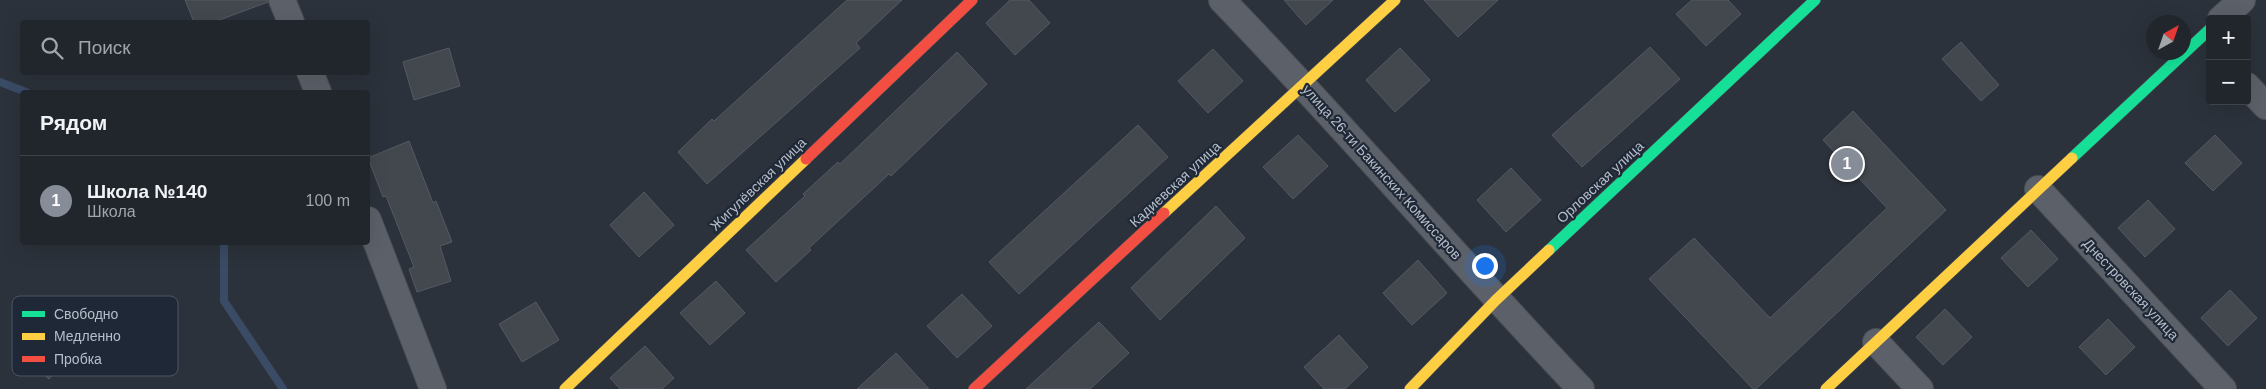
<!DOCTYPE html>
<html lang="ru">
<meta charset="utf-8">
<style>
body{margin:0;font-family:Helvetica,sans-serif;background:#2d3238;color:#f1f3f6}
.controls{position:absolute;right:15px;top:15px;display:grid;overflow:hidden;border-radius:5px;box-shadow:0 5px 20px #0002}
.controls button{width:45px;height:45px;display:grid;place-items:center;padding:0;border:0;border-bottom:1px solid #3e4348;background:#21262c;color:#f1f3f6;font:25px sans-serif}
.compass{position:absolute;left:2146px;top:15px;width:45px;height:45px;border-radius:50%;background:#21262c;box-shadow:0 5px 20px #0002;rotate:40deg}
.you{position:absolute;left:1484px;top:265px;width:18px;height:18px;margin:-12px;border:4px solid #fff;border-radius:50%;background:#1a73e8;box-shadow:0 0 0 8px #1a73e833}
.badge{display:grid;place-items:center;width:32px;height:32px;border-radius:50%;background:#868d99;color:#fff;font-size:16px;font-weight:700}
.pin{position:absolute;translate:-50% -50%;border:2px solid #fff;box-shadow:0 1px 5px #0006}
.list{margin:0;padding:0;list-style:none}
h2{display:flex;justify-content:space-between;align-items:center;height:65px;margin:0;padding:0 20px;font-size:21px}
h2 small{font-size:16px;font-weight:400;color:#a2a5a9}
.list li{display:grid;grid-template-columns:32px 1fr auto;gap:15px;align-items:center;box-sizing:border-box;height:90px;padding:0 20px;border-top:1px solid #3e4348}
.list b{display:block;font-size:19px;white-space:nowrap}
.list p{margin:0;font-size:16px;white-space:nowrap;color:#a2a5a9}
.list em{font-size:16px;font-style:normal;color:#a2a5a9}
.icon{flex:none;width:28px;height:28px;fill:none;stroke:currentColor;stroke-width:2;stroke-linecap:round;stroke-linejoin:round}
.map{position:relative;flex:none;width:2266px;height:389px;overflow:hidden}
.search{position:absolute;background:#21262c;box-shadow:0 5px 20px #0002;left:20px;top:20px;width:350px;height:55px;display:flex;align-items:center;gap:12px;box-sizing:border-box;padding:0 18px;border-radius:5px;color:#a2a5a9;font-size:19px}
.panel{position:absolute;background:#21262c;box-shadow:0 5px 20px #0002;left:20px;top:90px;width:350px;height:155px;border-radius:5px}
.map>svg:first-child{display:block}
</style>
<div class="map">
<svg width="2266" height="389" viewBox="0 0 2266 389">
<rect width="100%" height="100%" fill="#2c323b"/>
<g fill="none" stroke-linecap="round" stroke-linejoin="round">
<path stroke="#3a4b66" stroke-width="8" d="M0,82L26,92
M224,242V301L283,389"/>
</g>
<path fill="#43484f" stroke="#545a63" d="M185,0H267L268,2L214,22H194Z
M847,0H902L856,43L860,48L707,184L678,152L712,119L714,121Z
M1010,0H1029L1050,23L1015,55L986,23Z
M1284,0H1333L1306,25Z
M1424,0H1498L1458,37Z
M1692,0H1728L1741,14L1706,46L1676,14Z
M1961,42L1999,85L1981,101L1942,59Z
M1650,47L1680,79L1582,167L1552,135Z
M449,48L460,86L414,100L403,62Z
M1400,48L1430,80L1395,112L1366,80Z
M1213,49L1243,81L1208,113L1178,81Z
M957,52L987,84L891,176L889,174L809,248L811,250L776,282L746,250L805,196L803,194L838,162L840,164Z
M1853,111L1946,210L1756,389H1753L1649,279L1694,238L1770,318L1887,208L1823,140Z
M1138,125L1168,157L1019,294L989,262Z
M1298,135L1328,166L1293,199L1263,167Z
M2215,135L2242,163L2213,191L2185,163Z
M409,141L433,203L436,201L452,242L440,246L451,281L417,292L409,269L414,267L386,196L383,197L368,158Z
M1511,168L1541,200L1506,232L1477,200Z
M644,192L674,225L639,257L610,225Z
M2148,200L2175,229L2145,257L2118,228Z
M1216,206L1245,238L1160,320L1131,288Z
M2031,230L2058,259L2028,287L2001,258Z
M1418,260L1447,293L1412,325L1383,293Z
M716,281L745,313L710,345L680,313Z
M2230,290L2257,318L2228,346L2201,318Z
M962,294L992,326L957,358L927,326Z
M536,302L559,340L522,362L499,324Z
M1945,309L1972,337L1943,365L1916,337Z
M40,316L76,346L49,379L12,349Z
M2108,319L2135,347L2106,375L2079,347Z
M1099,322L1129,353L1090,389H1026Z
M1339,335L1368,367L1345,389H1324L1304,367Z
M645,346L674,378L662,389H620L610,378Z
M896,353L929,389H857Z"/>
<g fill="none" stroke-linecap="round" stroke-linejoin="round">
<g stroke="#4a4e55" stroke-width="28">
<path id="street" d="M282,0L291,22
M1222,0C1345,127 1459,261 1581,389
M2221,19L2242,0
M310,72L318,92
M2247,86L2266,106
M2038,189L2223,389
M368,220L433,389
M1876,342L1920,389"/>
</g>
<g stroke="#4a4e55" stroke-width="12">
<path id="fast" d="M2072,158L2210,29
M1549,250L1815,0"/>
</g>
<g stroke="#4a4e55" stroke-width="12">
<path id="slow" d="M1164,213L1395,0
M565,389L806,159
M1410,389L1496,300L1549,250
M1826,389L2072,158"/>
</g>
<g stroke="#4a4e55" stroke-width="12">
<path id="jam" d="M806,159L972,0
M974,389L1164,213"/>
</g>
<use href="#street" stroke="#5c6169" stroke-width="26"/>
<use href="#fast" stroke="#16e098" stroke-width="11"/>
<use href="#slow" stroke="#ffcf43" stroke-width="11"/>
<use href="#jam" stroke="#f24e42" stroke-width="11"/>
</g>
<g text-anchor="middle" stroke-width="4.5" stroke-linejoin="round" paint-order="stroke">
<g font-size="14" fill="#b7becb" stroke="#1f2836">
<text transform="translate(1382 172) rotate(48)" y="5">улица 26-ти Бакинских Комиссаров</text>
<text transform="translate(1600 182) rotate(-43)" y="5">Орловская улица</text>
<text transform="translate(758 184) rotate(-44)" y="5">Жигулёвская улица</text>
<text transform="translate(1175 184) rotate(-43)" y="5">Кадиевская улица</text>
<text transform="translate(2131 289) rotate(47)" y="5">Днестровская улица</text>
</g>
</g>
<rect x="12" y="296" width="166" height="80" rx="8" fill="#1f2836" stroke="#4d5563" stroke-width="1"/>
<rect x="22" y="311" width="23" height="6" fill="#16e098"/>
<rect x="22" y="333" width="23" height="7" fill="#ffcf43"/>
<rect x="22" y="356" width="23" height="6" fill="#f24e42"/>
<g font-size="14" fill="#b7becb">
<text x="54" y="319">Свободно</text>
<text x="54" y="341">Медленно</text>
<text x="54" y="364">Пробка</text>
</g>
</svg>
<div class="controls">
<button>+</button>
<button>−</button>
</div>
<svg class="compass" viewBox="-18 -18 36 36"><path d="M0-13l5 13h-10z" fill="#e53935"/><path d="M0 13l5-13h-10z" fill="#a2a5a9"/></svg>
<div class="you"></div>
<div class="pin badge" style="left:1847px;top:164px">1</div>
<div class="search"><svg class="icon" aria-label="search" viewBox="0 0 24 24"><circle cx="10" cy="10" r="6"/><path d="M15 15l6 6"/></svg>Поиск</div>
<section class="panel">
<h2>Рядом<small></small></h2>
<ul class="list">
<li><span class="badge">1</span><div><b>Школа №140</b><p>Школа</p></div><em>100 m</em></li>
</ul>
</section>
</div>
